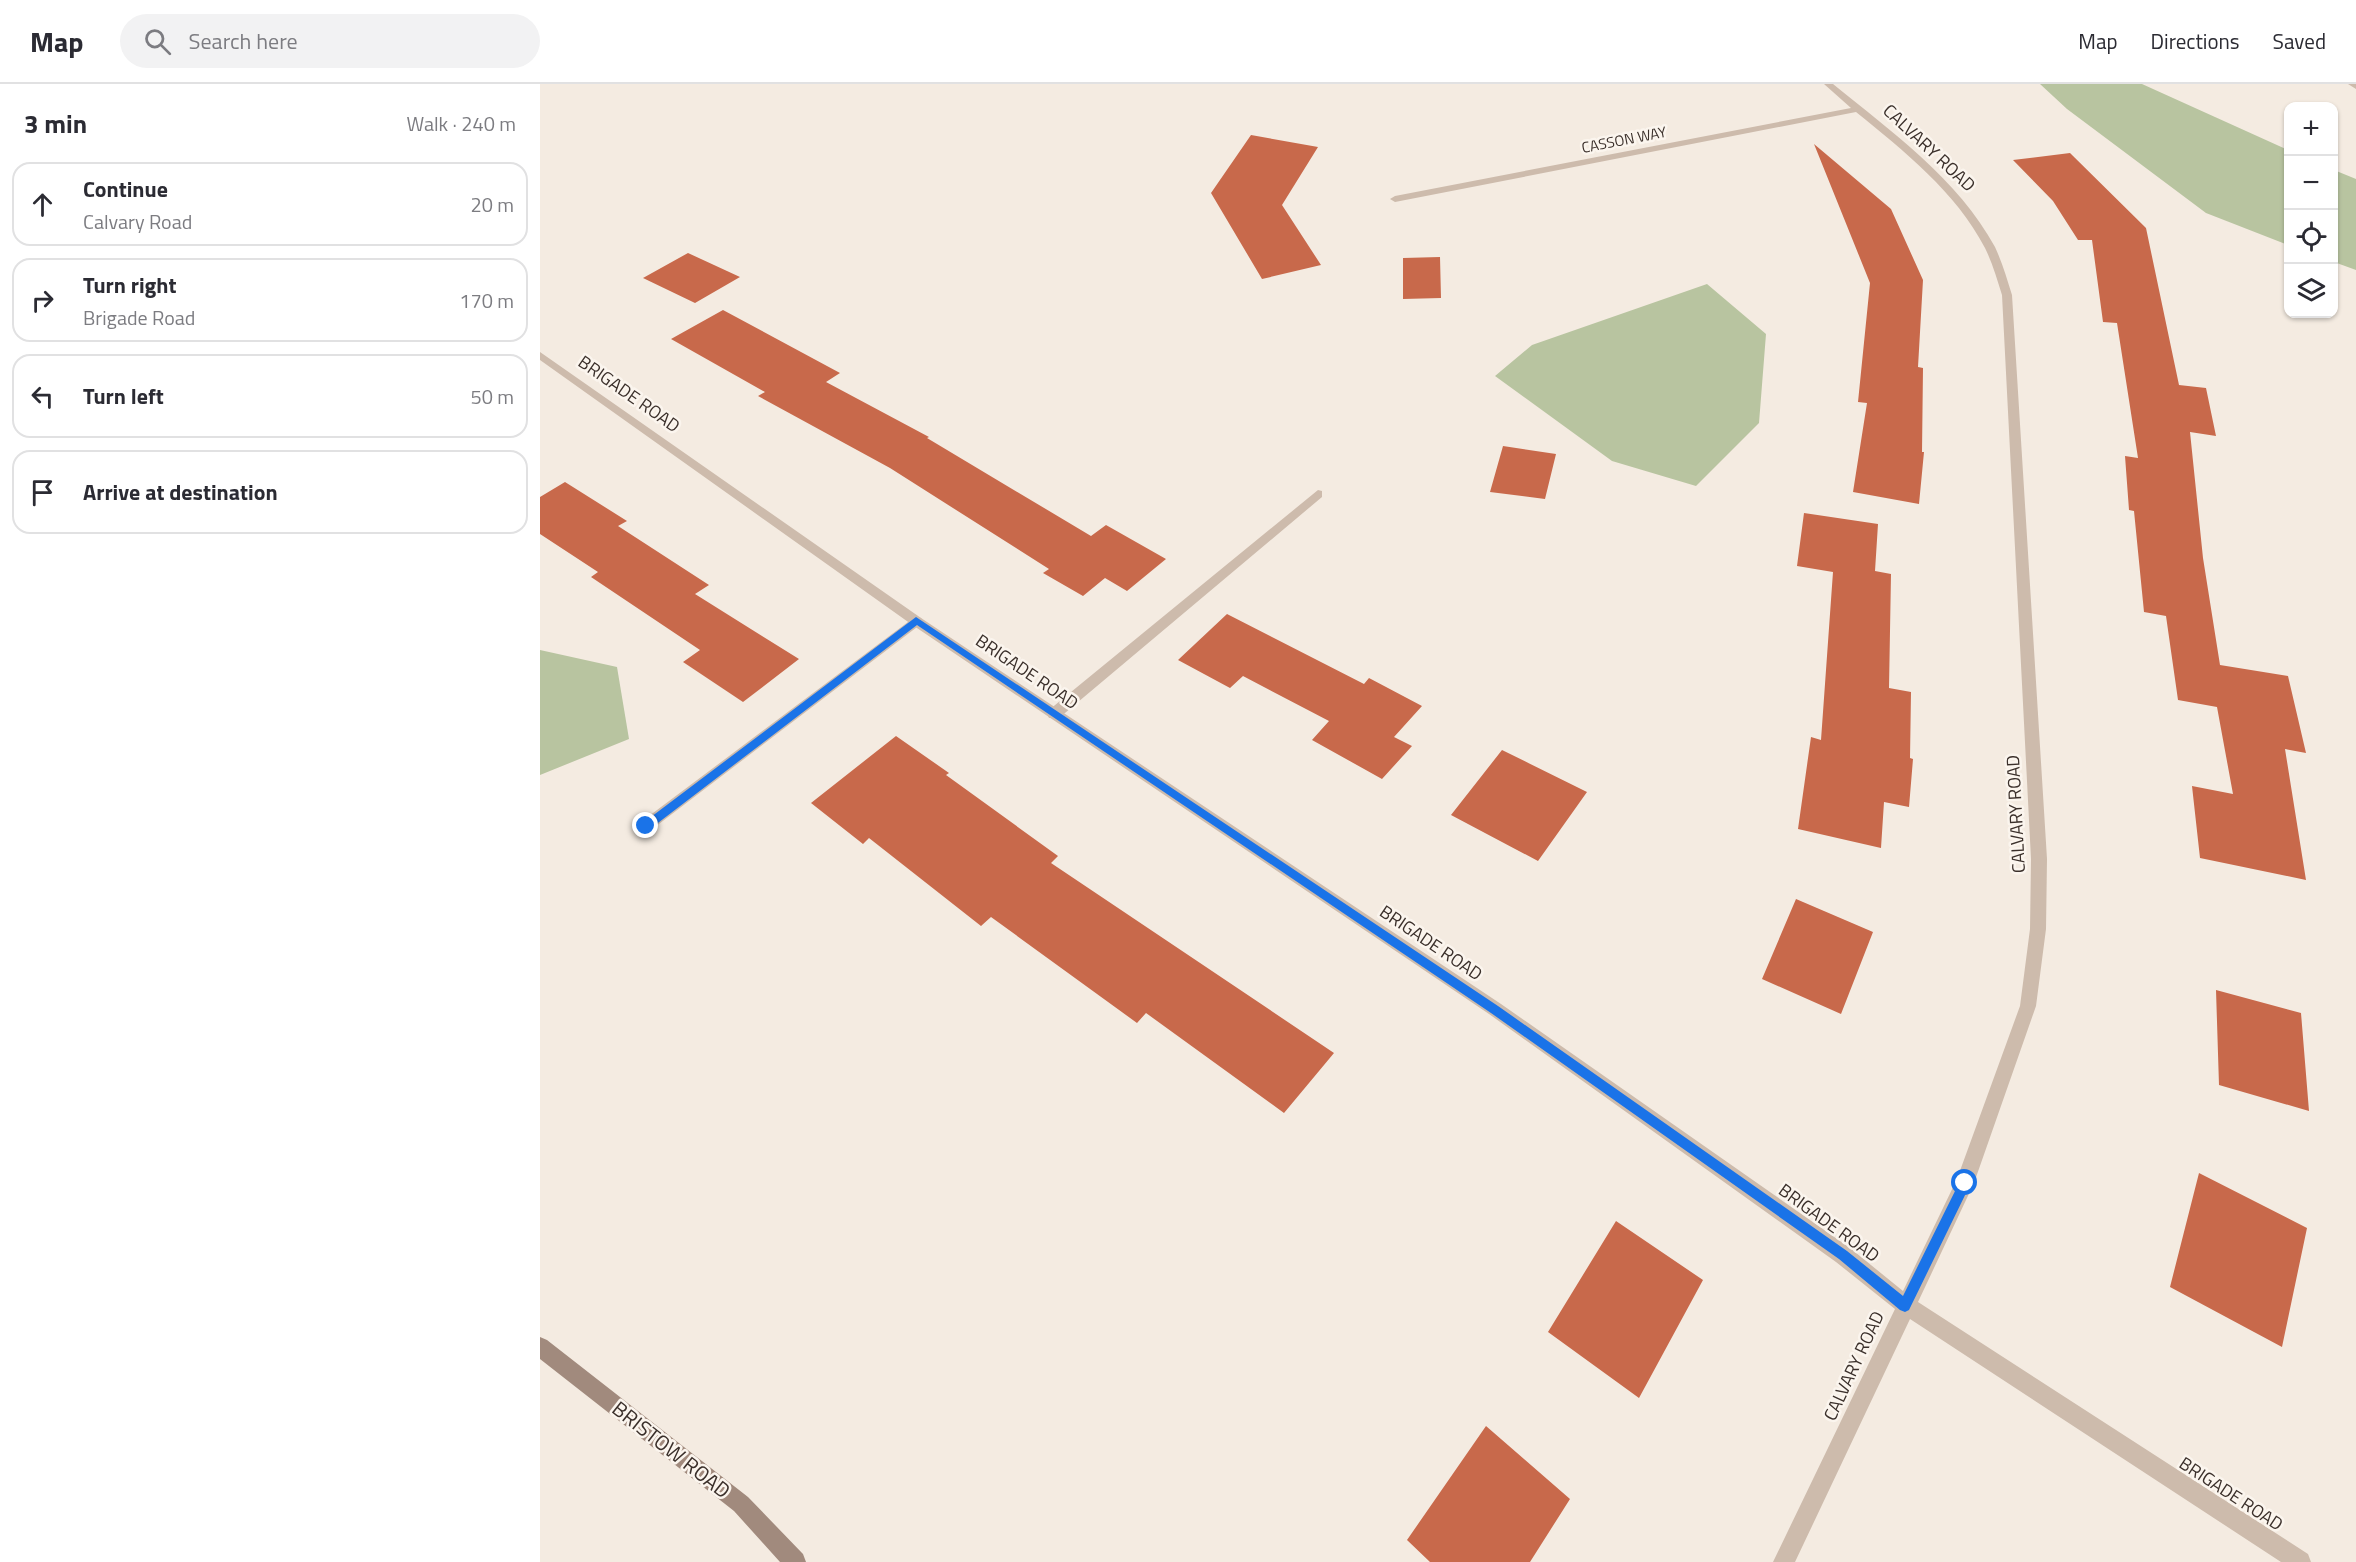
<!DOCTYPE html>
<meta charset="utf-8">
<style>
body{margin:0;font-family:"Titillium Web",sans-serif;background:#f2f2f3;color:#2b2b33}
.controls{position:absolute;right:18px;top:18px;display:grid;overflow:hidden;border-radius:12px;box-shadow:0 2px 4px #0004}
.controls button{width:54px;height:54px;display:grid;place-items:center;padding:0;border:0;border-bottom:2px solid #e1e1e2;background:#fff;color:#2b2b33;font:30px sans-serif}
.stop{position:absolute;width:18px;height:18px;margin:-14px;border:4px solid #1a73e8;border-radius:50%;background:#fff}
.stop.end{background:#1a73e8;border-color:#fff;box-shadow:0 2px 6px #0008}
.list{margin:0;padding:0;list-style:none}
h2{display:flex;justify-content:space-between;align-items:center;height:78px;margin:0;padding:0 24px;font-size:26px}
h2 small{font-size:20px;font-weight:400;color:#7c7c81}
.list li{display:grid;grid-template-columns:39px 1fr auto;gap:18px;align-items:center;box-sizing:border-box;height:84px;margin:0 12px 12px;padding:0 12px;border:2px solid #e1e1e2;border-radius:18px}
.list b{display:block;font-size:22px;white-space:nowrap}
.list p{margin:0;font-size:20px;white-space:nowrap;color:#7c7c81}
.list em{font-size:20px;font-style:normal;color:#7c7c81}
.icon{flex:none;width:33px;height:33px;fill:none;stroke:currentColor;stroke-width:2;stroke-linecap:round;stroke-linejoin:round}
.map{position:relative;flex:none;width:1816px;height:1478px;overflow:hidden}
header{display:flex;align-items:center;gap:36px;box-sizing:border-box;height:84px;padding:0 30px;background:#fff;border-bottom:2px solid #e1e1e2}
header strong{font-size:28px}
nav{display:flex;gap:33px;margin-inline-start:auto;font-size:21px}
.search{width:420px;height:54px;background:#f2f2f3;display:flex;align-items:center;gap:15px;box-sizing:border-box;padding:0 21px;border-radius:33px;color:#7c7c81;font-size:22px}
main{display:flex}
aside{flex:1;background:#fff}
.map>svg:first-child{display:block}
</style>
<header>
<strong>Map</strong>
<div class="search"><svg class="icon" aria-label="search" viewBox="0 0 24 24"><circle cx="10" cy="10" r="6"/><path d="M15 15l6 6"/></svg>Search here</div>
<nav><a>Map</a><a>Directions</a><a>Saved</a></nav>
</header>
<main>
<aside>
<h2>3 min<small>Walk · 240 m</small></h2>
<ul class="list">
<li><svg class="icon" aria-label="ahead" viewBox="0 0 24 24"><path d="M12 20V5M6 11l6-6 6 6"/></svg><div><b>Continue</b><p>Calvary Road</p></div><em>20 m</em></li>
<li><svg class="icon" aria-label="right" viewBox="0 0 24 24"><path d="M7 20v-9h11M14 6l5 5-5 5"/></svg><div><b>Turn right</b><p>Brigade Road</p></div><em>170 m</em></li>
<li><svg class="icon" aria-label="left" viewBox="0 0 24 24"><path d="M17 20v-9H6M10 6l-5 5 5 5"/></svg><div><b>Turn left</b></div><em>50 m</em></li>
<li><svg class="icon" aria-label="arrive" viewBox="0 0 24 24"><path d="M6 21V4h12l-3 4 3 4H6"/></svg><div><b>Arrive at destination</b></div></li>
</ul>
</aside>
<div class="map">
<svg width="1816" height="1478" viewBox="0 0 1816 1478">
<rect width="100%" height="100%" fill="#f4ebe1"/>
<path fill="#b8c4a0" d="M1500,0H1602L1748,66V161L1666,129L1527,25Z
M1794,86L1816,95V186L1794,178Z
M1167,200L1226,250L1219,339L1156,402L1072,377L955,292L992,261Z
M0,566L77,583L89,655L0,691Z"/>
<path fill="#c8694b" d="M711,51L778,63L742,121L781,181L722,195L671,109Z
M1274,60L1351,125L1383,196L1378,283L1383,284L1382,368H1384L1379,420L1313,408L1327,319L1318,318L1330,199Z
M1530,69L1606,144L1639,301L1666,304L1676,352L1650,348L1663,474L1680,581L1748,592L1766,669L1745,665L1766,796L1660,774L1652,702L1693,710L1677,623L1638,616L1626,532L1604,528L1594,427L1589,426L1585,372L1598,374L1577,239L1563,238L1552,156H1538L1513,117L1473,76Z
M148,169L200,193L155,219L103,194Z
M900,173L901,214L863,215V174Z
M183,226L300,289L286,298L389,353L387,354L551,452L566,441L626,475L587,507L565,494L543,512L503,489L509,485L350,384L218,312L225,308L131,255Z
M963,362L1016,370L1005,415L950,408Z
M25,398L87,437L78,442L169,501L155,510L259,575L203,618L143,578L160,566L51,493L58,488L0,450V413Z
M1264,429L1338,440L1335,487L1351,490L1349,604L1371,608L1370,674L1373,675L1369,723L1344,718L1341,764L1258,745L1271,653L1281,656L1293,488L1257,482Z
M687,530L824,600L829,594L882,622L854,653L872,662L842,695L772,656L789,637L703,592L690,604L638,576Z
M356,652L409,689L406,691L518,772L511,779L794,969L744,1029L606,929L597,939L451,833L441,842L329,754L323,760L271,719Z
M962,666L1047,708L998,777L911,731Z
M1256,815L1333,848L1301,930L1222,895Z
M1676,906L1761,929L1769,1027L1679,1001Z
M1659,1089L1767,1144L1742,1263L1630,1203Z
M1076,1137L1163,1196L1099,1314L1008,1248Z
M946,1342L1030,1415L990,1478H890L867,1456Z"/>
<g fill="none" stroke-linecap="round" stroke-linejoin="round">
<path fill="#cdbbac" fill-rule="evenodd" d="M778,406L782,407V413L519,634H509L507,630L509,626Z
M376,532L381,534L383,537L381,540L111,746L106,748L101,746L98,742L101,738Z"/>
<path fill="#cdbbac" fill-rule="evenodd" d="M1284,0H1293C1352,48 1418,95 1455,163C1462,178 1467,195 1472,211L1507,775L1506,845L1496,922L1434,1099L1378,1218L1768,1470L1771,1478H1741L1370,1235L1255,1478H1233L1355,1225L1296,1178L949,930L371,540L0,276V268L381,534L961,920L1310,1164L1363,1207L1417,1095L1480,922L1490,845L1491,775L1462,211C1457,195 1452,178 1445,164C1416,108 1364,67 1316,28L855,118L850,115L855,112L1311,24Z
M1808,0H1816V5Z"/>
<path fill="#a18a7d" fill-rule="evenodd" d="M0,1253L7,1256L208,1413L263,1470L266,1478H240L194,1427L0,1275Z"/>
</g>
<path fill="#1a73e8" d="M376,533L958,922L1307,1167L1363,1212L1421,1095H1429V1103L1369,1226L1365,1228L1360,1226L1299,1175L951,929L377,541L110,745H103V739Z"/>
<g text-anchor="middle" stroke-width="5" stroke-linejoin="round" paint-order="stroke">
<g font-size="15" fill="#3b302b" stroke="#fbf5ee">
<text transform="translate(1084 56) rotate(-11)" y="5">CASSON WAY</text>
</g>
<g font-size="18" fill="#3b302b" stroke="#fbf5ee">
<text transform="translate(1389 64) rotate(43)" y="6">CALVARY ROAD</text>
<text transform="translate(89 310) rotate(35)" y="6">BRIGADE ROAD</text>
<text transform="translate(487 588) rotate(34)" y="6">BRIGADE ROAD</text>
<text transform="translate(1476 730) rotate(-93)" y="6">CALVARY ROAD</text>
<text transform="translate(891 859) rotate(34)" y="6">BRIGADE ROAD</text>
<text transform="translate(1289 1139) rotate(36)" y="6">BRIGADE ROAD</text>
<text transform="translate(1314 1282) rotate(-65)" y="6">CALVARY ROAD</text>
<text transform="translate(1691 1410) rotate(33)" y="6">BRIGADE ROAD</text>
</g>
<g font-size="21" fill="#3b302b" stroke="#fbf5ee">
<text transform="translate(131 1366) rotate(38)" y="7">BRISTOW ROAD</text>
</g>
</g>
</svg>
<div class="controls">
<button>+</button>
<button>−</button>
<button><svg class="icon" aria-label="locate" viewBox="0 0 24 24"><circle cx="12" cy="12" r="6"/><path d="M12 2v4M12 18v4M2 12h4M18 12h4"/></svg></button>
<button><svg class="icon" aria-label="layers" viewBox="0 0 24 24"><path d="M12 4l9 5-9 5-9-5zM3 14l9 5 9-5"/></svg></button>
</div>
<div class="stop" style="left:1425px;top:1099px"></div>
<div class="stop end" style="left:106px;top:742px"></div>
</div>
</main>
